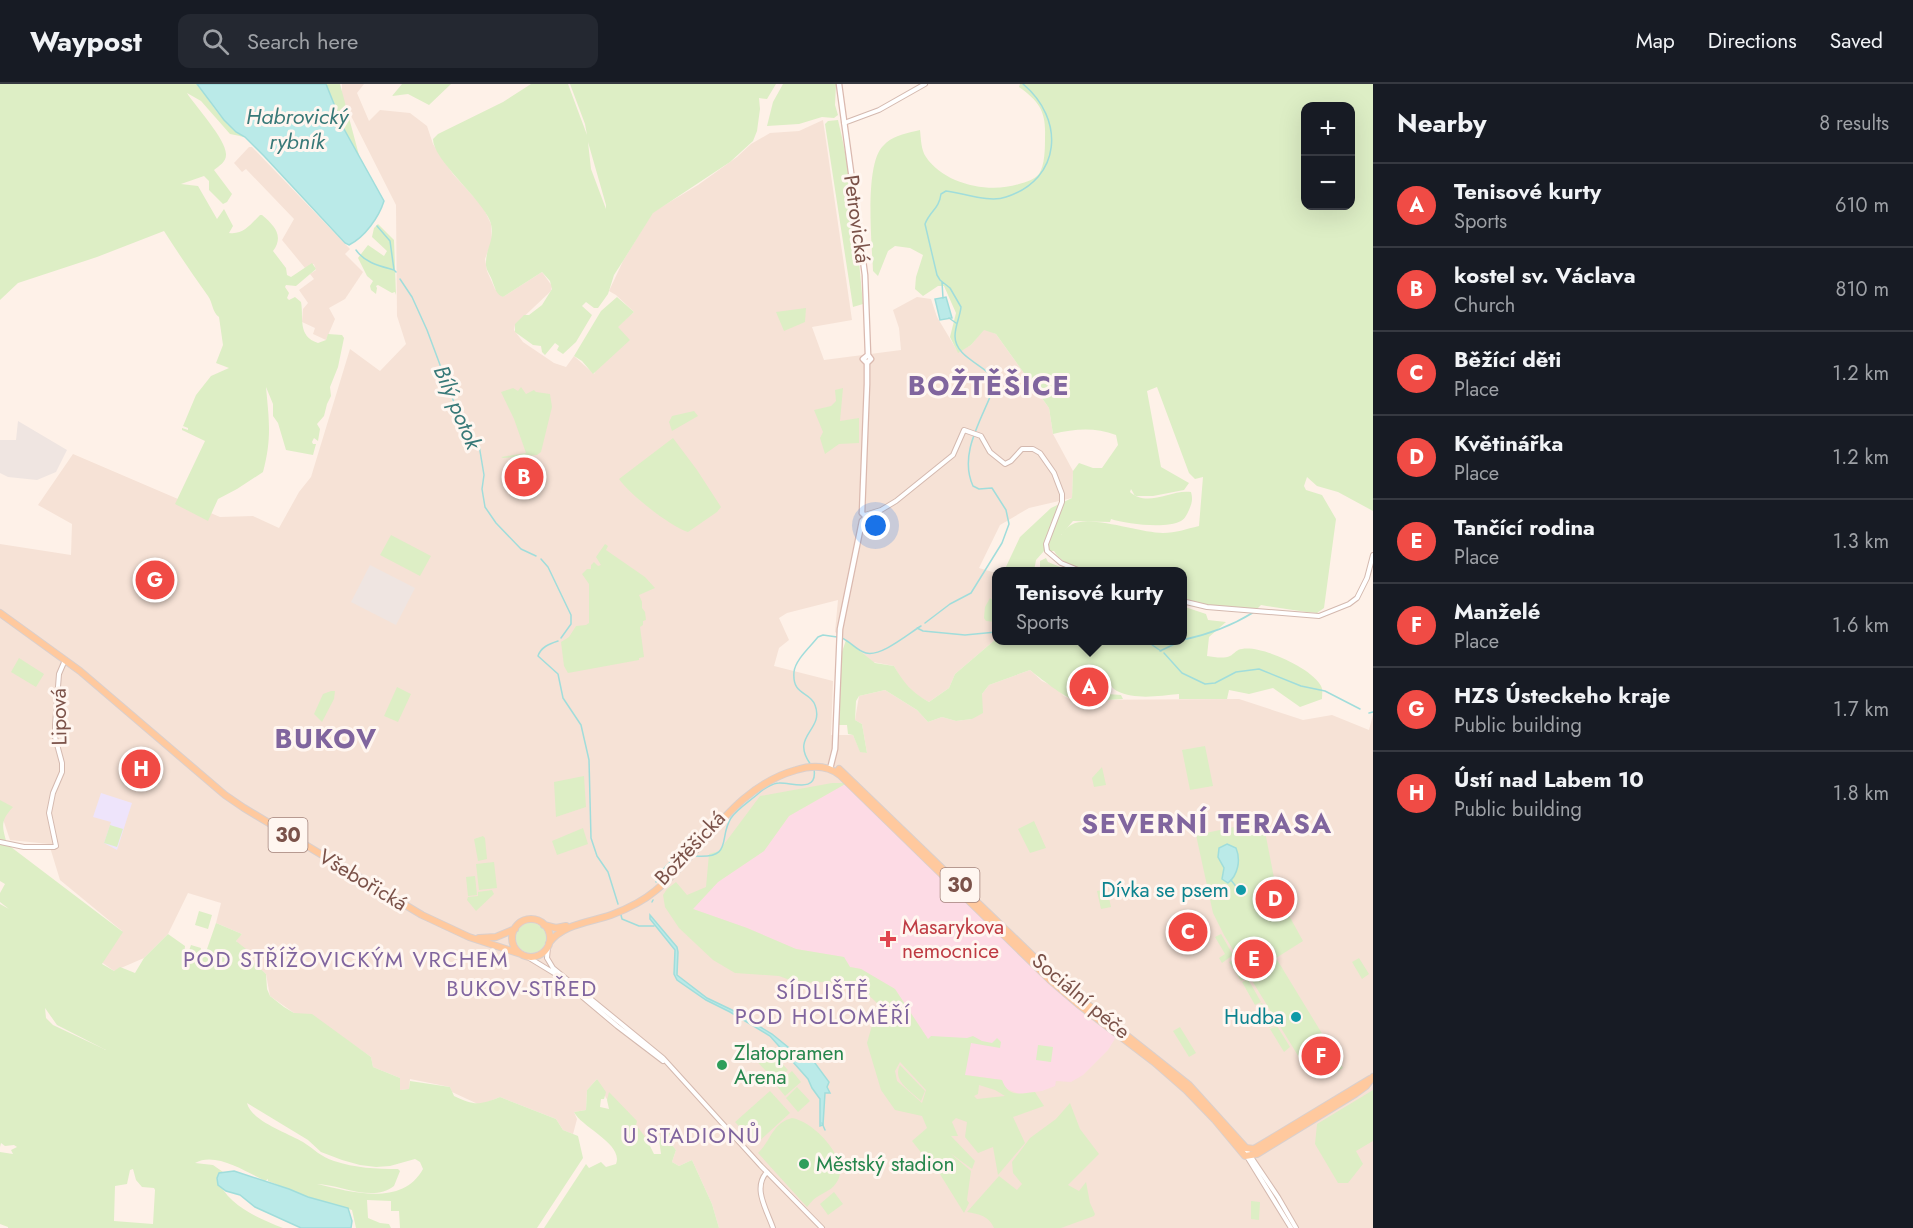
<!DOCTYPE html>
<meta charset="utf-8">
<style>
body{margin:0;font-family:Jost,sans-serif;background:#242831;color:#f1f3f6}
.controls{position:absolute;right:18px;top:18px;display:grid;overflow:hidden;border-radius:12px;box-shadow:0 6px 24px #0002}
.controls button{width:54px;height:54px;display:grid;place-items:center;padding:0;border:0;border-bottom:2px solid #363941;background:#171b24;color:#f1f3f6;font:30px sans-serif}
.you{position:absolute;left:876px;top:442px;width:21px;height:21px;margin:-15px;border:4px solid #fff;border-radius:50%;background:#1a73e8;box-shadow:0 0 0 9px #1a73e833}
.badge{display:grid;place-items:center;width:39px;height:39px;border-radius:50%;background:#f04b45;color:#fff;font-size:20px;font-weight:700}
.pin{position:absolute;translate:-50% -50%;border:3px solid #fff;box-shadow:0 2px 6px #0006}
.popup{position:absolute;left:992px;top:483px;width:195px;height:78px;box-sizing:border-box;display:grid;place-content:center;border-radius:12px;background:#171b24;filter:drop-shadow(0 2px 4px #0005);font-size:20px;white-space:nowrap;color:#9ea1a6}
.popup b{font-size:22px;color:#f1f3f6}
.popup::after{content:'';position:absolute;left:50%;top:100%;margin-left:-12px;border:12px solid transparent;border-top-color:#171b24}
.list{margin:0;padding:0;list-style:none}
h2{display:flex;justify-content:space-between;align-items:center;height:78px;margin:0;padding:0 24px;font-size:26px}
h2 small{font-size:20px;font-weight:400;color:#9ea1a6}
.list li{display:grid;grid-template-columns:39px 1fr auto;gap:18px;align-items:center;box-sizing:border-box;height:84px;padding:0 24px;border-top:2px solid #363941}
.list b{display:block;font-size:22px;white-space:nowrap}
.list p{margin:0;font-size:20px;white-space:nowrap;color:#9ea1a6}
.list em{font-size:20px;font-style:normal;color:#9ea1a6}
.icon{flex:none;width:33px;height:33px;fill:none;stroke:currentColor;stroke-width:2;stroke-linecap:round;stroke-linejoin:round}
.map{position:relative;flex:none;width:1373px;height:1144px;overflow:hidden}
header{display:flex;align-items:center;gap:36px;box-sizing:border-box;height:84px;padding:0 30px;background:#171b24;border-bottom:2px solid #363941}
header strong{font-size:28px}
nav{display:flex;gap:33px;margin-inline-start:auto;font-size:21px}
.search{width:420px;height:54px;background:#242831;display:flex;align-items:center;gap:15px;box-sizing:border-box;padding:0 21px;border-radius:12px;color:#9ea1a6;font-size:22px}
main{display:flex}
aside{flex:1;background:#171b24}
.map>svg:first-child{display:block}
</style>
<header>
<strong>Waypost</strong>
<div class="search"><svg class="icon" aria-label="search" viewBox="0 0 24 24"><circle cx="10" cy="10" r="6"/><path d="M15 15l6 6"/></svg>Search here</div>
<nav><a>Map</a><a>Directions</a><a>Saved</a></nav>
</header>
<main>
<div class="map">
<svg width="1373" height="1144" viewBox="0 0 1373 1144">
<rect width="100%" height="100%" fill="#fef1e8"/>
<path fill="#f6e2d6" d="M342,0H364L357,9L369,37L380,26L410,29L427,42L433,60L440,71L453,90L483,123L491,140L492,156L485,175L487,187L495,205L503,213L542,188L552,202L551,207L515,241L514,246L523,258L554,279L566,283L574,272L594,290L617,243L634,228L616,211L609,207L623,177L653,128L698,101L737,73L751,60L770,49L799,47L823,36L852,236L812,243L824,276L901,266L899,244L893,226L917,213L931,215L937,233L958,268L971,261L984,245L996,250L1049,324L1053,350L1073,387L1072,414L1029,424L1000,441L979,484L996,489V516L994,518L990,514L996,535V555L955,590L949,604L929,618L916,611L902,597L894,582L873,578L835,548L838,516L787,529L779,534L789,556L779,564L774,582L833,597L831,651H853L860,667L867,669L862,640L855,636L859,612L885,606L917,626L928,638L942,633L956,637L972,635L982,610L989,601L1030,586L1042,597L1057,604L1064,612L1072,616L1239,615L1303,636L1332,631L1369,646L1373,631V1144H719L712,1120L692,1076L679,1082L672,1078L676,1066L672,1061L646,1054L606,1014L597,995L587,1006L586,1026L574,1028L577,1035L573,1050L563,1046L556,1035L500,1013L480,1021L452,1008L450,1003L410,995L409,1005L400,1006V994L373,983L371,973L341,952L294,929L270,912L266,890L242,869L236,856L242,850L216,839L221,819L188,809L168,850L144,874L114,887L100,877L122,847L60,796L49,760L10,756L4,738L0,716V460L71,471L72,440L38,421L73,370L220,433L253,432L279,444L299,408L311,393L350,265L380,287L406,260L397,232L396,121L342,14Z
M249,63H252L350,165L345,170L363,188L345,215L329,224L335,235L326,256L313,250L315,244L302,238L303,225L308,219L299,206L314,195L310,190L316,186L314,180L305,184L282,156L294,135L246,85L242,88L234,79Z"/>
<path fill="#efe5e1" d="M18,337L67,366L56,388L37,396L8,393L0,389V356H16Z
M370,481L415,504L396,541L351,518Z"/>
<path fill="#eee4fb" d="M101,709L132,719L117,766L104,759L111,738L93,733Z"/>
<path fill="#fddbe5" d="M847,699L1037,886L1087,933L1116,953L1108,966L1083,991L1071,998L1056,997L1055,1002L1042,1007L1019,1010L1005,1004L1002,996L965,991L928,955L895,905L861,885L850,883L844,873L796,865L747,844L693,825L718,798L764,767L789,732Z"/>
<path fill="#ddeec5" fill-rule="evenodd" d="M0,0H197C211,18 224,43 245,53L230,50L201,17L187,9C195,22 227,56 226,71C226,78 219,82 214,86L232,110L227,118L223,120L209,106V97L204,92L181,100L198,102L217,135L224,125L233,142L229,149C243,151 250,141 260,131H262C275,142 284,152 273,167L286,184L287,191L291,193L312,179L316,185L296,202L286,201L285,203L289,209L287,214L289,216L295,213L301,218C304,234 297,252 318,259L326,256L328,250L342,251L344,254L338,283L330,303L331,312L327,320L324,332L317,340L320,345L318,357L314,354L312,358L313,360H316L313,371L286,366L278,339L273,332V320L266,303C269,336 272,354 263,388L237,405L218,415L208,437L175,420L205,357L182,346V344L188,346V344L183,342L196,311L211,292L229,284L216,279L223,261L219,233C212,228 213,219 208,212C193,191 178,169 164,147L97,173L18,199L0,216Z
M326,0H340L360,75L344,45Z
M402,0H451L429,21L408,10L392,12Z
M531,0H568L587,51L585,40L570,0H776L767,15L759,14L760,25L757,47L753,57L730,78L653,129L623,177L614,191L608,210L598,224H594L586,218L582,222L592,231L576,258L563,270L557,266L559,262L555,259L545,271L542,268L541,262L533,261L515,248V240L524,231H529L542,221L552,205L550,197L542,188L503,213C496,210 496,206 493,199C491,191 485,186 486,178C486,164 496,154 490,137C481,114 433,76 433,55L438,50L503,18ZM588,58L606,121V125L591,85Z
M783,0H836L835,21L838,31L834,34L822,33L799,40L767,42L773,18Z
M1020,0H1373V427L1338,408L1317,402L1307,393L1304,402L1306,406L1322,411L1336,435L1324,524L1317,529C1297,527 1280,524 1261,521L1257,525L1206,522L1182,515V488C1152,488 1070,497 1054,467H1044L1036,476L1034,487H1004L1020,453L1051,424L1072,414L1073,387L1079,379L1093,384H1102L1118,361L1116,351C1094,343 1075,345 1053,350L1049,324L996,250L984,246L971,261L958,269L950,253L956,229L944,202H938L923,212L915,205L916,193L923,171L910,164L895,162L888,167L878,192L873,187C872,160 864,81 883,62C892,52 903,50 916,47L920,46C921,55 921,66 926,73C944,100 989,110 1019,100C1026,98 1034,96 1039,90C1045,81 1045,64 1045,53C1046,28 1040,18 1019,3ZM1306,22H1350V122H1306ZM1157,303L1189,389L1195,395L1203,393L1199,442C1186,445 1176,449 1163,449C1139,449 1090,430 1071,441C1067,443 1064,448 1061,451L1073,437L1110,438L1111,435C1126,440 1166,445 1181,437C1185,435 1187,430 1189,426C1192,419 1193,415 1191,408C1171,405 1148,424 1130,408L1131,405L1135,412H1153L1184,406L1189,399L1161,383L1147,307Z
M838,36C853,96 857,159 863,220L853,223L825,40L828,37Z
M378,140L394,156L396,211L395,208L392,209L378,201L376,202L377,204L376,210L371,206L370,202L373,197L367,192L358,174L368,161L384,172L387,167L372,153L374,144Z
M617,213L634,228L618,243L630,256L593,290L582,277L574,272L601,227Z
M806,224L805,238L784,247L776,228Z
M521,303L526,310L534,306L536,308L550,310L552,323L541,368L537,371L503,374L501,373L526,369L514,335L501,308L513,304L518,307Z
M843,304L840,337L859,334V359L839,360L825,370L820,354L823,348L814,326L831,322L836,317L835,306Z
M694,327L698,332L672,347L669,338L672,332Z
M673,354L697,386L721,423L717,428L688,448C671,443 629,410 619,395Z
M534,373L535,383L529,386L536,393H534L530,399L516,401L512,394L515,388L512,375Z
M391,451L431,472L420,492L380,471Z
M605,460L608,462L606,466L645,493L655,504L639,511L642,518V524L645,528L646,536L643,537V541L640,543L644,573L639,574V576L568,589L564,582L561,558L569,553L576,542L586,541L589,539V500L582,490L587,485H591V481L594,478L598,482L601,481L596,473Z
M1046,474L1048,478L1070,487H1037L1040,484V477Z
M990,514L994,517L996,516V538L986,537L984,534L985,523Z
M1182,522L1206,530L1208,536L1226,538L1209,553L1207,572C1214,573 1224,575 1230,572C1234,570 1237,565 1242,565C1261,561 1312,584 1321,602C1323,606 1322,610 1322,615L1300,623L1273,604L1249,610L1229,606L1227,615H1179V610C1158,612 1136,616 1117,607C1110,604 1109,594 1101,591V598L1108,599V607L1080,608L1121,611L1123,615C1107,616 1090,618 1074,616C1067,615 1037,592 1030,586L989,601L982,610L983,629L972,635L956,637L942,633L928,638L917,626L885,606L859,612L856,617L855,636L862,640L867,669L860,668L853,651L848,650L847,641H838L841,571L846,556L875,579L894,582C903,598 912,609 929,618L949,604L955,590L996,555L1182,556Z
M19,574L44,590L36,603L11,588Z
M397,603L411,610L398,638L384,632Z
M331,607H335L334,615L322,638L314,630L323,610Z
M1205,662L1213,702L1190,706L1182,666Z
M1102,683L1106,701L1094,703L1092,694Z
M584,692L586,723L556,733L554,698Z
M832,699H847L789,732L764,767L718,798L693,825L747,844L796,865L844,873L850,883L861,885L895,905L928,955L931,952L967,954L973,952L982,957L992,959L997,954L1001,958L1000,964L971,959L965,991L1002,996C1008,1013 1019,1010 1035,1008L1044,1022L1013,1033L1025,1059L998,1091L993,1063L978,1069L965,1053L967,1038L956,1034L952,1038L958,1052H951L975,1077L972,1085L950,1069L971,1087L967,1116L969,1119L964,1129L938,1087L940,1083L923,1071L912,1057L927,1044L922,1032L895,1026L881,1006L867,959L878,920L858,901L827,898L798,899L779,892L735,889L713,876L679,844L665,823L663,811L667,805L676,798L687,811L706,803L709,770L719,767L760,712ZM900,978L926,1006L922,1019L897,997L895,987ZM979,1001L995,1006L1005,1012L977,1015L974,1012L978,1010Z
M0,716L13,723C0,737 2,742 7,760L123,848L102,880L114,887L120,883L135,889L144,874L168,850L185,862L184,872L197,877L198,875L187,872L191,861L201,864L199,875L207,865L216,839L242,850L236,857L246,865L243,869L266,890L267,905L270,912L284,923L294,929L312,930L371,973L373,983L400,994V1006L409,1005L410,997L450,1003L454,1012C475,1022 479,1021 500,1013L556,1035L563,1046L578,1052L583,1074L537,1144H400L399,1127H391V1117L367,1116L368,1134L380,1139L389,1140L391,1144H356L352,1126L308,1113L268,1097V1095L265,1097C247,1088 215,1067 195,1079L213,1081L223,1088L219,1089L217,1094C227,1121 257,1134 283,1144H8V1143L0,1140V1068L13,1070L11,1066L17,1063L14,1061L5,1062L1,1059L0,1063V820L9,825L0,818V809L5,800L0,797ZM45,924L57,941L106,966L53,941L46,934ZM247,1019L308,1056L321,1068L342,1076L360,1081L376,1083L390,1082L415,1075L420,1078L423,1085C402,1123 352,1108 317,1100C338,1100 373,1119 394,1102L400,1087L398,1085C376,1085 355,1084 334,1077C321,1073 314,1065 303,1058C288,1049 251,1037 247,1019ZM133,1085L136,1096L142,1103L154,1104L155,1106L153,1140L114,1137L115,1102L127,1100L130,1086Z
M1034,737L1046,764L1030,769L1018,745Z
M1263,737L1280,825L1286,826L1303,857L1276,874L1343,984L1330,992L1318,976L1305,983L1224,851L1213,829L1196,751Z
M110,741L123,745L117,763L104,759Z
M583,744L588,760L557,771L552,757Z
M483,752L485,754L487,775L478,777L474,755Z
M494,778L497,804L479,806L476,780Z
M475,792L477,811L468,812L466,793Z
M1107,805L1111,823L1101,825L1097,807Z
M492,806L494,810L476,827L467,816L468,813L478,812V808Z
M199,827L212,831L208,845L195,841Z
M516 854a15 15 0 1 1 30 0a15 15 0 1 1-30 0Z
M1221,850L1233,871L1222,879L1219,874L1225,870L1215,853Z
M1359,874L1369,890L1362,895L1352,878Z
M1236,875L1246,894L1241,897L1229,878Z
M1248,895L1261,918L1255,921L1242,898Z
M1262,919L1276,941L1269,944L1256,922Z
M1277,942L1290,963L1284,968L1270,945Z
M1180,943L1196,969L1189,973L1173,947Z
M764,960L788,986L776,998L752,972Z
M1038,961L1053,963L1051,978L1036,976Z
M900,981L925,1007L921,1017C910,1006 892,997 900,981Z
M792,987L801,998L785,1012L776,1001Z
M597,995L606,1008L604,1015H601L600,1023L609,1025L607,1016L609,1008L637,1037L636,1041L646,1054L654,1070H661L659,1055L665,1048L671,1049L677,1045L682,1050L672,1061L676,1066L672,1078L679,1082L692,1076L712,1120L719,1144H544L586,1080L589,1084L601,1078L606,1083L616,1080C624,1060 581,1043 574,1028L586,1026L587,1006Z
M797,1003L810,1017L798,1028L786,1014Z
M1373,1006V1057L1356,1067L1363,1080L1348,1099H1338L1315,1060L1317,1040Z
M770,1007L790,1029L756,1060L735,1038Z
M1070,1019L1080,1045L1099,1070L1068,1101L1079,1107L1086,1098L1090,1119L1095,1130L1094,1132L1061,1144H994C989,1132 979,1130 967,1128L999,1092L1017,1106L1022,1100L1013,1089L1012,1078L1030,1054L1056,1035Z
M792,1034C813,1037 849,1074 838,1096C833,1106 826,1107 817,1113C813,1115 810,1120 807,1123L758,1069C771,1057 772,1039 792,1034Z
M834,1108L843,1120L828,1131L820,1120Z
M1251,1117L1260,1118L1259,1136L1251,1135Z"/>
<path fill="#baeae8" stroke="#a0dddb" stroke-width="1.5" d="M197,0H326L344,45L384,117C379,133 365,153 349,161L345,159L264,72L245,53L236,48L224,36Z
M946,213L952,234L940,236L935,215Z
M1227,760L1236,764C1241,776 1238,791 1228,799L1222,795L1224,784L1218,773L1219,764Z
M650,831L677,863L678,868L677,891L707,914L732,926L772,950L793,967L812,975L829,998L827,1003L830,1009H825L823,1041L820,1042V1015L812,1004L808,995L770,952L730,928L706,916L677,896L674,890L675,866L650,835Z
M234,1087L289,1105L308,1113L348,1124L352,1137L351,1144H301L255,1123L240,1111L226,1107L218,1101L217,1094L219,1089Z"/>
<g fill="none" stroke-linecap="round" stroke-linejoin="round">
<path stroke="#a0dddb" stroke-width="1.5" d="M377,142L390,157L394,186L396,188
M356,166C365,179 380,182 394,186
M400,195L412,213L427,246L458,329L479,361L484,391L482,405L485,423L496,439L521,465L536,472
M942,198L943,214
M949,234L956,239
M541,475L548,483L571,531V540L561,554
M925,539L950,520L971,509L1002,459L1009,440L1006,426L992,404L979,405L973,402C957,367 986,330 996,297C986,281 955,274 955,252C955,242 960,233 961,223L950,204L940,196L937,191L925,140C930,127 939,125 941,110L946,107C964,109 989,119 1006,113C1062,95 1065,35 1023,0
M917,544L923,547L965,551L996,548
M842,554C851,558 857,567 866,569C881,573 908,550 921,542
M1145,556L1161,567
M1182,556C1207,551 1233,541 1254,528
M558,557C549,560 541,563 538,572L558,590L563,614L581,641L589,676L591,754L597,772L608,788L618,820
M1160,567L1181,557
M1164,569L1182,589L1205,600L1215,599L1236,588L1259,585L1301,602L1325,607L1360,625
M1369,629L1373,628
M811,681C789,651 825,647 815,621C810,607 792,612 794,588C795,576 811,562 818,553L823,551L837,553
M695,772C734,775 718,754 731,734C737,725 750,717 759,709C763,705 773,699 779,699C791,698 818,710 814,685
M1231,796L1241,809
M656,798C661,785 671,776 683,771
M652,818L653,816
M621,831L622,835L639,842H654
M822,1039L825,1046"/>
<g stroke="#d4b9af" stroke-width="6">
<path id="tertiary" d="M844,39L879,26L925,0
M865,431L881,426L896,417L953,371L964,346L981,352L990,368L1005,380L1011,377L1022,365H1033L1040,369L1054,389L1062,410V418L1046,460L1047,467L1061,479L1083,488
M1182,517L1207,523L1319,532L1349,520L1357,514L1367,494L1373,471
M0,758L24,763H54L56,762L49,729L53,709L62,688V679L55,653V641L59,590L65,576
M548,863L547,874L553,884L663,974L761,1082L822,1144
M526,872L554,889L617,942L663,977
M1245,1064L1278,1113L1296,1144
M1246,1071L1291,1144
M767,1088C752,1104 767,1126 773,1144"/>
</g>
<g stroke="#dab9af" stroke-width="7">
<path id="secondary" d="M839,0L865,191L868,271L871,275L867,279
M862,429L867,300V279L863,275L868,271
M830,685L835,665L840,545L862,437L866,433L862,429"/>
</g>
<g stroke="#dacfcc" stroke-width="8">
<path id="primary" d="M0,529L80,587L225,711L244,724L422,831L469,853L521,870
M839,685L1062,900L1189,1001L1246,1064L1254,1065L1370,995
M512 854a19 19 0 1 1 38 0a19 19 0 1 1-38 0Z
M544,841L556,844L566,842
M479,854L496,853L515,845
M549,859C562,840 591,838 611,831C627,825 642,818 655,807C704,767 732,704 796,686C812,681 827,681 840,691L1050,896L1078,920L1154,978L1186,1006L1215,1036L1245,1072L1257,1070L1355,1010L1366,1002L1373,993"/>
</g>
<use href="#tertiary" stroke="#fff" stroke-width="4"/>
<use href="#secondary" stroke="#fff" stroke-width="4.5"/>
<use href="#primary" stroke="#ffc99e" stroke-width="6"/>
</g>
<g fill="#0f9aa8" stroke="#fff6f0" stroke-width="2">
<circle cx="1241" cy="806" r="6"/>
<circle cx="1296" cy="933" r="6"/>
</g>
<path fill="#e0444e" stroke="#fff6f0" stroke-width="2" d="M885 846h6v6h6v6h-6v6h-6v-6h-6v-6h6z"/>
<g fill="#2e9e5b" stroke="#fff6f0" stroke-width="2">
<circle cx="722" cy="981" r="6"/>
<circle cx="804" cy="1080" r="6"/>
</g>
<g text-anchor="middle" stroke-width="6" stroke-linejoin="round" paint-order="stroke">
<g fill="#fff6f0" stroke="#a3837b" stroke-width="1.5">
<rect x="268.5" y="734" width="39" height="34" rx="4.5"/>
<rect x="940.5" y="784" width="39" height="34" rx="4.5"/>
</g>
<g font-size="20" font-weight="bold" fill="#7b5249">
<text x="288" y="758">30</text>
<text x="960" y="808">30</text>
</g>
<g font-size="21" fill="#7b5249" stroke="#fff6f0">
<text transform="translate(857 135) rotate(82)" y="7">Petrovická</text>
<text transform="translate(59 633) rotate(-91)" y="7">Lipová</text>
<text transform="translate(690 764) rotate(-47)" y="7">Božtěšická</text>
<text transform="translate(363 796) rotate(31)" y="7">Všebořická</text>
<text transform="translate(1081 912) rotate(40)" y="7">Sociální péče</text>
</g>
<g font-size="21" fill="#0d838f" stroke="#fff6f0" text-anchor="end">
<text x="1229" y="813">Dívka se psem</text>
<text x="1284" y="940">Hudba</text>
</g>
<g font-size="21" fill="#be3a42" stroke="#fff6f0" text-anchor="start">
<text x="902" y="850">Masarykova<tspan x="902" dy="24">nemocnice</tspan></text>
</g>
<g font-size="21" fill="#27864d" stroke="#fff6f0" text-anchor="start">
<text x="734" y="976">Zlatopramen<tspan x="734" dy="24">Arena</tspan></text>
<text x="816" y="1087">Městský stadion</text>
</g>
<g font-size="22" font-style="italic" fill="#387978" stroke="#fff6f0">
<text x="297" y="40">Habrovický<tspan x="297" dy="25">rybník</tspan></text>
<text transform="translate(458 323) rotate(67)" y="8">Bílý potok</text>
</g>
<g font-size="22" letter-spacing="1.5" fill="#80659e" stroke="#fff6f0">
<text x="346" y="883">POD STŘÍŽOVICKÝM VRCHEM</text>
<text x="522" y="912">BUKOV-STŘED</text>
<text x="823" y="915">SÍDLIŠTĚ<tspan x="823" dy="25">POD HOLOMĚŘÍ</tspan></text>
<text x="692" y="1059">U STADIONŮ</text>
</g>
<g font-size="27" font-weight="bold" letter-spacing="1.5" fill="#80659e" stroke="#fff6f0">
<text x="989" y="311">BOŽTĚŠICE</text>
<text x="326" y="664">BUKOV</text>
<text x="1207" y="749">SEVERNÍ TERASA</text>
</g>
</g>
</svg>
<div class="controls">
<button>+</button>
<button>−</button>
</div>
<div class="you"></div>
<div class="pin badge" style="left:1089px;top:603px">A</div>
<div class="popup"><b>Tenisové kurty</b>Sports</div>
<div class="pin badge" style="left:524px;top:393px">B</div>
<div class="pin badge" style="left:1188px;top:848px">C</div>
<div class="pin badge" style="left:1275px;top:815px">D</div>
<div class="pin badge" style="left:1254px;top:875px">E</div>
<div class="pin badge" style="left:1321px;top:972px">F</div>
<div class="pin badge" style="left:155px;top:496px">G</div>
<div class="pin badge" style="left:141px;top:685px">H</div>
</div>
<aside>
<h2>Nearby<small>8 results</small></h2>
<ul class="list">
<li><span class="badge">A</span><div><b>Tenisové kurty</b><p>Sports</p></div><em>610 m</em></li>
<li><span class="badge">B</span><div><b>kostel sv. Václava</b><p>Church</p></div><em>810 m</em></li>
<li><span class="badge">C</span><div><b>Běžící děti</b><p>Place</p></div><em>1.2 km</em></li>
<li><span class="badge">D</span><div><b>Květinářka</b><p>Place</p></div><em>1.2 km</em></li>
<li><span class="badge">E</span><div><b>Tančící rodina</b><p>Place</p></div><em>1.3 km</em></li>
<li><span class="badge">F</span><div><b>Manželé</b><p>Place</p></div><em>1.6 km</em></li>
<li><span class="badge">G</span><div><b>HZS Ústeckeho kraje</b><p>Public building</p></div><em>1.7 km</em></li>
<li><span class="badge">H</span><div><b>Ústí nad Labem 10</b><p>Public building</p></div><em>1.8 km</em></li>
</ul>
</aside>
</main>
